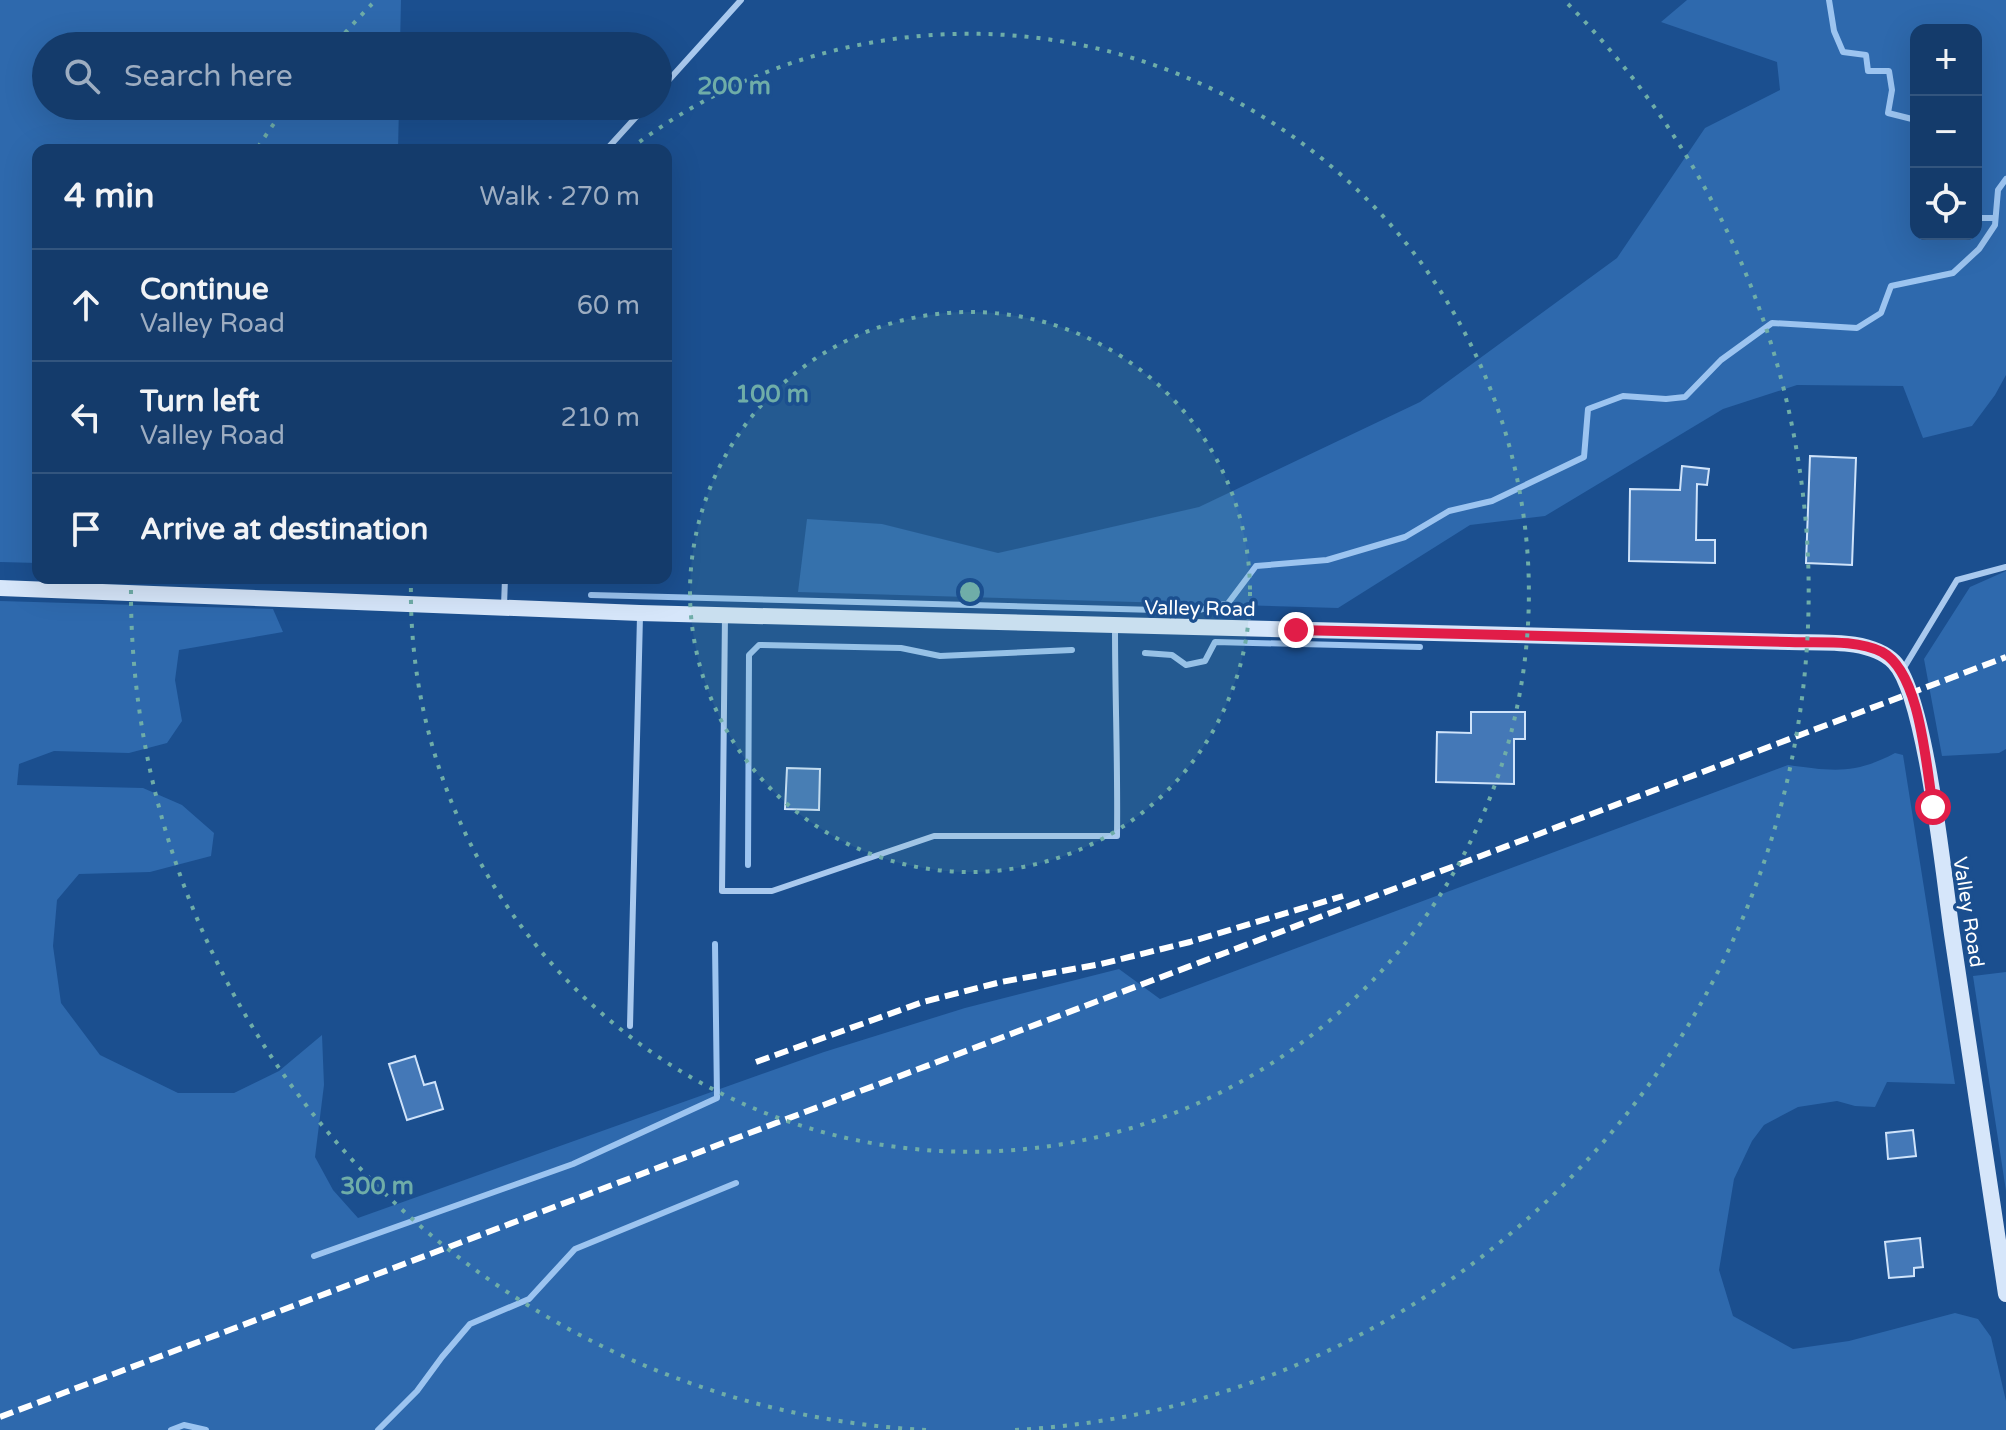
<!DOCTYPE html>
<meta charset="utf-8">
<style>
body{margin:0;font-family:"Varela Round",sans-serif;background:#1d4271;color:#f1f3f6}
.controls{position:absolute;right:24px;top:24px;display:grid;overflow:hidden;border-radius:16px;box-shadow:0 8px 32px #0002}
.controls button{width:72px;height:72px;display:grid;place-items:center;padding:0;border:0;border-bottom:2px solid #33557e;background:#143b6b;color:#f1f3f6;font:40px sans-serif}
.stop{position:absolute;width:24px;height:24px;margin:-18px;border:6px solid #e11d48;border-radius:50%;background:#fff}
.stop.end{background:#e11d48;border-color:#fff;box-shadow:0 2px 8px #0008}
.list{margin:0;padding:0;list-style:none}
h2{display:flex;justify-content:space-between;align-items:center;height:104px;margin:0;padding:0 32px;font-size:34px}
h2 small{font-size:26px;font-weight:400;color:#9dadc1}
.list li{display:grid;grid-template-columns:52px 1fr auto;gap:24px;align-items:center;box-sizing:border-box;height:112px;padding:0 32px;border-top:2px solid #33557e}
.list b{display:block;font-size:30px;white-space:nowrap}
.list p{margin:0;font-size:26px;white-space:nowrap;color:#9dadc1}
.list em{font-size:26px;font-style:normal;color:#9dadc1}
.icon{flex:none;width:44px;height:44px;fill:none;stroke:currentColor;stroke-width:2;stroke-linecap:round;stroke-linejoin:round}
.map{position:relative;flex:none;width:2006px;height:1430px;overflow:hidden}
.search{position:absolute;background:#143b6b;box-shadow:0 8px 32px #0002;left:32px;top:32px;width:640px;height:88px;display:flex;align-items:center;gap:20px;box-sizing:border-box;padding:0 28px;border-radius:44px;color:#9dadc1;font-size:30px}
.panel{position:absolute;background:#143b6b;box-shadow:0 8px 32px #0002;left:32px;top:144px;width:640px;height:440px;border-radius:16px}
.map>svg:first-child{display:block}
</style>
<div class="map">
<svg width="2006" height="1430" viewBox="0 0 2006 1430">
<rect width="100%" height="100%" fill="#1b4f8f"/>
<path fill="#2e69ad" fill-rule="evenodd" d="M0,0H401L400,46H46V106H399L398,150H38V563L0,562Z
M1687,0H2006V375L1995,395L1972,426L1923,438L1903,386L1797,385L1723,409L1545,516L1470,525L1338,608L798,592L807,519L882,524L998,553L1199,507L1420,402L1617,258L1705,128L1780,90L1777,62L1661,22ZM1916,30H1976V234H1916Z
M2006,571V749L1999,753L1942,756L1924,659L1970,587Z
M0,601L273,609L283,632L179,650L175,680L182,721L167,743L129,753L54,751L19,764L17,785L143,788L182,805L214,833L211,856L150,872L79,874L57,900L53,946L61,1003L100,1055L178,1093H234L279,1071L322,1035L324,1085L315,1157L333,1190L358,1218L824,1052L965,1008L1119,969L1160,999L1788,765C1832,771 1854,775 1895,753L1903,755L1955,1084L1887,1082L1875,1107L1855,1106L1837,1101L1798,1107L1764,1125L1752,1141L1734,1179L1719,1270L1733,1316L1793,1349L1849,1341L1955,1313L1978,1319L1991,1337L2006,1401V1430H0Z
M2006,972V1191L1973,976Z"/>
<g fill="none" stroke-linecap="round" stroke-linejoin="round">
<path stroke="#9cc4f0" stroke-width="6" d="M1829,0L1834,31L1843,52L1866,55L1868,71H1889L1892,90L1888,113L1916,120
M1916,133V146
M1976,218H1995
M591,595L1194,611L1225,604
M1223,610L1256,566L1327,560L1405,537L1449,511L1492,501L1584,457L1588,409L1623,396L1666,399L1685,397L1721,360L1772,323L1857,328L1881,313L1891,286L1953,273L1979,249L1995,225L1998,190L2006,179
M1145,653L1172,655L1186,665L1205,661L1215,642L1420,647
M748,865L749,655L759,645L901,648L940,656L1072,650
M314,1256L573,1164L717,1098L715,944
M171,1430L184,1425L206,1430
M378,1430L417,1391L442,1357L470,1324L529,1299L575,1249L736,1183"/>
</g>
<path fill="#4478b7" stroke="#cfe3fa" stroke-width="2" d="M1810,456L1856,458L1852,565L1806,563Z
M1682,466L1709,469L1707,485L1697,484L1696,540H1715V563L1629,561L1630,489L1680,490Z
M1471,712H1525V739H1514V784L1436,782L1437,732L1471,733Z
M787,768L820,769L819,810L785,809Z
M415,1056L424,1085L435,1082L443,1109L407,1120L389,1064Z
M1913,1130L1916,1156L1888,1159L1886,1133Z
M1920,1238L1923,1267L1914,1268V1276L1889,1278L1885,1242Z"/>
<g fill="none" stroke-linecap="round" stroke-linejoin="round">
<path stroke="#a9c9ee" stroke-width="6" d="M658,92L741,0
M606,150L646,106
M504,606L505,578
M725,615L722,891H772L934,836H1117C1118,766 1115,698 1115,628
M1902,671L1957,580L2006,567
M630,1026L640,616"/>
<path stroke="#d6e6fa" stroke-width="16" d="M0,588L640,613L1789,642C1821,643 1870,638 1894,662C1926,695 1944,880 1952,934C1970,1054 1988,1174 2006,1294"/>
<path stroke="#fff" stroke-width="6" stroke-dasharray="14 6" stroke-linecap="butt" d="M756,1062L923,1002L1001,982L1101,964L1190,942L1343,896
M0,1417L2006,657"/>
</g>
<g fill="none" stroke-linecap="round" stroke-linejoin="round">
<path stroke="#e11d48" stroke-width="10" d="M1296,630L1789,642C1818,643 1856,639 1882,652C1921,673 1926,768 1933,807"/>
</g>
<circle cx="970" cy="592" r="280" fill="#6fada8" fill-opacity=".12"/>
<g fill="none" stroke="#6fada8" stroke-width="4" stroke-dasharray="4 8">
<circle cx="970" cy="592" r="280"/>
<path d="M630 149A559 559 0 1 1 411 582"/>
<path d="M926 1430A839 839 0 0 1 131 585M258 147A839 839 0 0 1 283 111M337 42A839 839 0 0 1 372 4M1568 4A839 839 0 0 1 1014 1430"/>
</g>
<g text-anchor="middle" stroke-width="7" stroke-linejoin="round" paint-order="stroke">
<g font-size="20" fill="#fff" stroke="#1b4f8f">
<text transform="translate(1200 608) rotate(1)" y="7">Valley Road</text>
<text transform="translate(1969 912) rotate(81)" y="7">Valley Road</text>
</g>
</g>
<circle cx="970" cy="592" r="12" fill="#6fada8" stroke="#1b4f8f" stroke-width="4"/>
<g font-size="24" text-anchor="middle" font-weight="bold" fill="#6fada8" stroke="#1b4f8f" stroke-width="7" stroke-linejoin="round" paint-order="stroke">
<text x="734" y="94">200 m</text>
<text x="772" y="402">100 m</text>
<text x="377" y="1194">300 m</text>
</g>
</svg>
<div class="controls">
<button>+</button>
<button>−</button>
<button><svg class="icon" aria-label="locate" viewBox="0 0 24 24"><circle cx="12" cy="12" r="6"/><path d="M12 2v4M12 18v4M2 12h4M18 12h4"/></svg></button>
</div>
<div class="stop" style="left:1933px;top:807px"></div>
<div class="stop end" style="left:1296px;top:630px"></div>
<div class="search"><svg class="icon" aria-label="search" viewBox="0 0 24 24"><circle cx="10" cy="10" r="6"/><path d="M15 15l6 6"/></svg>Search here</div>
<section class="panel">
<h2>4 min<small>Walk · 270 m</small></h2>
<ul class="list">
<li><svg class="icon" aria-label="ahead" viewBox="0 0 24 24"><path d="M12 20V5M6 11l6-6 6 6"/></svg><div><b>Continue</b><p>Valley Road</p></div><em>60 m</em></li>
<li><svg class="icon" aria-label="left" viewBox="0 0 24 24"><path d="M17 20v-9H6M10 6l-5 5 5 5"/></svg><div><b>Turn left</b><p>Valley Road</p></div><em>210 m</em></li>
<li><svg class="icon" aria-label="arrive" viewBox="0 0 24 24"><path d="M6 21V4h12l-3 4 3 4H6"/></svg><div><b>Arrive at destination</b></div></li>
</ul>
</section>
</div>
